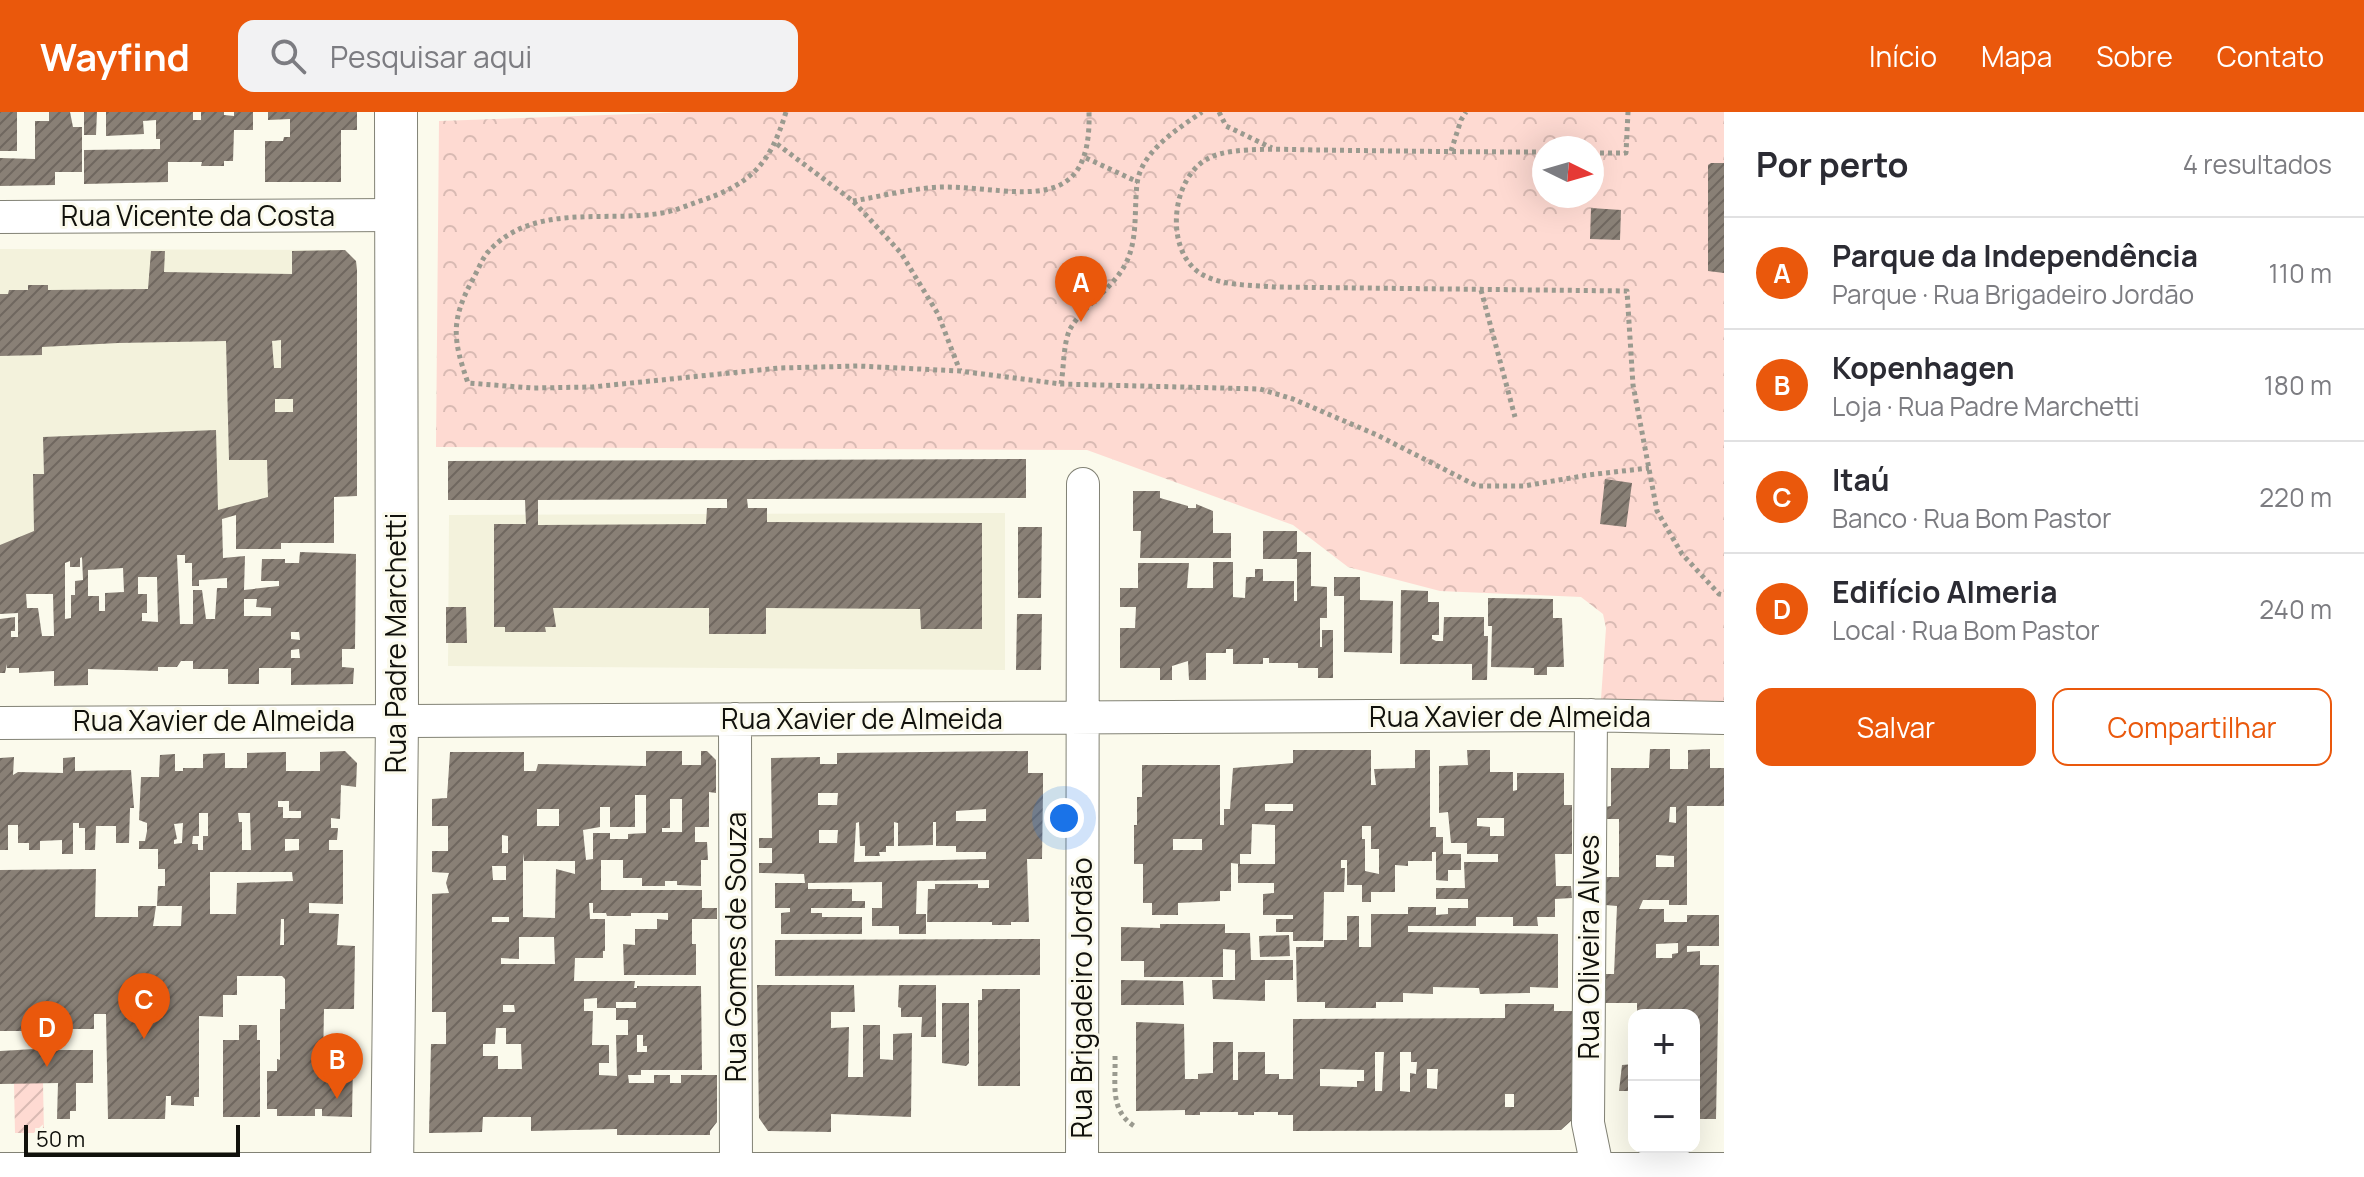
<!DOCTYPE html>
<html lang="pt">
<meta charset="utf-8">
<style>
body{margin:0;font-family:Manrope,sans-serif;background:#f2f2f3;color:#2b2b33}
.controls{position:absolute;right:24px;bottom:24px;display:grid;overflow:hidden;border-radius:16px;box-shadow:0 8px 32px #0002}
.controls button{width:72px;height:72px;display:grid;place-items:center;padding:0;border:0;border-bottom:2px solid #e1e1e2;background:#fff;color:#2b2b33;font:40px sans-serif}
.compass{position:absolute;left:1532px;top:24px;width:72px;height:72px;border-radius:50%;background:#fff;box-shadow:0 8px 32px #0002;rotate:95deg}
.scale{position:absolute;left:24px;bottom:20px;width:216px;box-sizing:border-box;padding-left:8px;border:4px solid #11110c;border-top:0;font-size:22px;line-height:28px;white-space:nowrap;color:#11110c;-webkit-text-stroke:6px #fbfaec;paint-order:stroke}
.you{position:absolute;left:1064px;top:706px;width:28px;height:28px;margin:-20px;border:6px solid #fff;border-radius:50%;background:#1a73e8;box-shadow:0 0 0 12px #1a73e833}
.badge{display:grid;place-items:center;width:52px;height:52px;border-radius:50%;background:#ea580c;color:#fff;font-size:26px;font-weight:700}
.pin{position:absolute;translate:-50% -66px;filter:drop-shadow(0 2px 4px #0008)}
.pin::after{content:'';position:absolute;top:42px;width:28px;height:24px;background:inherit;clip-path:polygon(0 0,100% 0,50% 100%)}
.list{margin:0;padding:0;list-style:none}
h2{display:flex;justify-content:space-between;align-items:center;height:104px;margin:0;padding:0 32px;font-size:34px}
h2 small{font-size:26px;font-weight:400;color:#7c7c81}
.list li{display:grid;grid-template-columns:52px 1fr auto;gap:24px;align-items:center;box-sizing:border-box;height:112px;padding:0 32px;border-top:2px solid #e1e1e2}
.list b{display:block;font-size:30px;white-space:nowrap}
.list p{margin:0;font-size:26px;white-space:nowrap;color:#7c7c81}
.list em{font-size:26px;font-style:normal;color:#7c7c81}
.actions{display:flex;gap:16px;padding:24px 32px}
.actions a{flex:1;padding:18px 0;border:2px solid #ea580c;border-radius:16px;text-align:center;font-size:28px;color:#ea580c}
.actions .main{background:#ea580c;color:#fff}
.icon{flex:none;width:44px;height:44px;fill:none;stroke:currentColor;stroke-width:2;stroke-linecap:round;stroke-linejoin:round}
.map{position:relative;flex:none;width:1724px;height:1065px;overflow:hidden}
header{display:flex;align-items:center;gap:48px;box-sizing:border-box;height:112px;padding:0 40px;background:#ea580c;color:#fff}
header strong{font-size:38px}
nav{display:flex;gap:44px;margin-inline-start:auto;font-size:28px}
.search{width:560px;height:72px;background:#f2f2f3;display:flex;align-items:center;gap:20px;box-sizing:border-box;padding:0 28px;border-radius:16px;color:#7c7c81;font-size:30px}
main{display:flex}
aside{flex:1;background:#fff}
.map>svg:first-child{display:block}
</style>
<header>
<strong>Wayfind</strong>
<div class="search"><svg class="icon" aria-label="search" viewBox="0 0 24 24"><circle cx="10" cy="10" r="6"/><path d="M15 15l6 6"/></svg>Pesquisar aqui</div>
<nav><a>Início</a><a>Mapa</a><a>Sobre</a><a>Contato</a></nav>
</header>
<main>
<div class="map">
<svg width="1724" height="1065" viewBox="0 0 1724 1065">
<defs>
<pattern id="park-crowns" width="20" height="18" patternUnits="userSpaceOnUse" patternTransform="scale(2)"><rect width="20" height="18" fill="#fedad2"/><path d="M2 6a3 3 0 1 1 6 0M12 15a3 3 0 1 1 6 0" fill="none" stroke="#d9bab3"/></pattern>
<pattern id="garden-furrows" width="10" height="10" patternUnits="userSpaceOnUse" patternTransform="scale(2)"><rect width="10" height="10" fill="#fedad2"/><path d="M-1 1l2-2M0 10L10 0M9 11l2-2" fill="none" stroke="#d9bab3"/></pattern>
<pattern id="building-hatch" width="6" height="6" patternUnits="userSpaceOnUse" patternTransform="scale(2)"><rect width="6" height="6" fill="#898076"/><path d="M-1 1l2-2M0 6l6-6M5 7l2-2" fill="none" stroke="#6f675f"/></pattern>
</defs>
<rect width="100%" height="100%" fill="#fbfaec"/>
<path fill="#f3f2dc" d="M0,137L345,138L356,149L357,158V384H292V388L100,440L0,471Z
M1005,401V558L448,554L449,403Z"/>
<path fill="url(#park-crowns)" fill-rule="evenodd" d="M688,0H1724V590L1601,587L1606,516L1603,502L1581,485L1440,479L1348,455L1293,413L1087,338L436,335L439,9ZM1544,36H1592V84H1544Z"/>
<path fill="url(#garden-furrows)" d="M14,971H43L44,1021H15Z"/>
<path fill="url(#building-hatch)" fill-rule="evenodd" d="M0,0H17V39H0Z
M49,0H70L73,15H82V60H55V73L0,74V46L35,47V9H49Z
M84,0H97L96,23H84Z
M106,0H193V8H201V0H224V3L234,4V0H253V18H234L233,49H224V54H201L202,50H168V70L84,72V38L160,37V27H156V8L143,9L144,22L106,24Z
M268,0H357V18H341V70H265V29H283L284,25H290V7L268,8Z
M1711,51H1724V161L1708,159V53Z
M1591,96L1621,98L1620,128L1590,127Z
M345,138L356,149L357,158V384L334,385V431H281V437H236V403L222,407L223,446L245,444L244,478L279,474V469H261L262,447H285V451H299L300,440L356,442L355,537H342V555L354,556L353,572L291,573V556H259V572H228V557H193V549H181L177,555H158V559L88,557V573L54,574V559L19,561V556H7V552L5,561H0V507L15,505V519H11V525H18V501L0,502V433L34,419L33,362H44L43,325L216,318L218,398L268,385L267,348H229L226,229L118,231L42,235V243L0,244V182H8L9,178H28V173H48V178L148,177L151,139H165L164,160L292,162V139ZM281,228V256H274L272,229ZM275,287H293V300H275ZM177,443H185V451H192V474H199V468L227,466V476H217L215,507H206L202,478H193V512H180ZM82,445L83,468L75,469V483H71V506L65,507V451L70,449V455H80V446ZM123,456L124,480L105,481V499H99V484H88V458ZM138,465H157L158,510L142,509V501H147V482H138ZM26,482H53L54,524H42L38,496H27ZM244,487H257L256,495L271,496V504H244ZM291,520H299L300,528L291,527ZM299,537L300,546H291V538Z
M1026,347V386L747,387L748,396H767V410L982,411V517H921L920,497L766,496V522H709V496H553L556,515H545L546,520H505V515H494V412H526L525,388H448V349ZM727,387V396H707L706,412L538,413V388Z
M1605,367L1632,371L1626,415L1600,412Z
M1133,379H1160V386L1188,394V396H1196V392L1213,399V421H1231V446H1140L1141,419H1133Z
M1018,415H1042L1041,486H1018Z
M1263,419H1297V440H1311V474L1327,475V506H1320V535H1322V518H1333V566H1318V556H1298V551H1269V546H1263V552H1233V537H1226V541H1206V568H1189L1188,549L1172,554V568H1160V556H1120V516H1135L1136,495H1120V476H1138V451H1189L1187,476H1213V450H1233V485L1245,486L1246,465H1255V457H1263V469H1294V489H1297V447H1263Z
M1334,465H1360V488L1393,489L1392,541L1344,540V484H1334Z
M1401,478L1428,479V490H1439V523H1432V527L1436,529H1443L1444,505H1484V524H1488L1487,568H1472V552H1400Z
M1488,486L1553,487V506H1562L1564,555H1547V563H1534V556L1491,555L1492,514H1488Z
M446,495H466L467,531H446Z
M1017,502H1042L1041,558H1016Z
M1650,637H1670V657H1688V638L1710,637V656H1724V694H1687V793H1669V788H1643L1639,797H1664V810H1687V803H1719V834H1687V840L1700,839V853H1719L1716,1007H1694V903H1637V891H1605V862H1614L1617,794L1605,793V765H1619V707H1605V695L1611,694V656H1649ZM1670,695H1676V711L1669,710ZM1656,743L1674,744V755H1656ZM1678,831V841L1672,842V846H1656V832Z
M1293,638H1371V673H1376L1374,657L1415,656V638H1430V715H1436V725H1443V742H1461V758H1448V769L1436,768V740H1432V749H1408V754L1395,753V780H1371V790H1362V773H1347V748H1341V756H1345L1344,780H1324L1323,829H1293V820H1276V807H1293V803H1263V782L1274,781V771H1238V752H1275V713L1252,712L1251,742H1240V752L1231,751V779H1220V789L1178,791V803H1152V791H1143V752H1134V713H1137V685H1142V653H1220V713H1224V697H1230L1233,656L1293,651ZM1265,692H1293V699H1265ZM1362,714H1371V737H1379V762L1365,759V727H1362ZM1173,727H1202V738H1173Z
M1467,638H1490V660H1513V679L1517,678V661H1564V693H1572V742H1555L1556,774H1571L1572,786L1555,787V805H1537L1538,814H1513V805H1476V814H1408V820L1558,822V876L1530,875V881L1480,882L1479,876L1433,875V882L1403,881V890H1376V896H1325V890H1297L1296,835H1324V828H1347V804H1359V835H1371V802H1408V795H1436V803L1448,802V796H1468V787H1436V776H1465L1464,750H1498V742H1467V731H1451L1448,700L1439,701V654L1468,653ZM1477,706H1504V724H1490V715L1477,714Z
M345,639L357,651L356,675L341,673L340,707L331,706V716H338L337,728H329V738H343V792L309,791V801L339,802L337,833L355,834L354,897H324L323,951H353L352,1005L322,1004V997H315V1004H277V997H267V959H277V947L280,948V897H285V867L282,864H237V883H223V905L199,904V985H194V994L171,993V984H166L165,1007H108L106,902H94V917H58V938H93V971H76V999H70V1007H57L58,971L0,972V939L35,937V919H0V758L96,757L95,805H138V794H156L153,814H181L182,794H157L158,774H165V757H158V737H139V729H145L147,719V711L139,708L141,665H159L160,643L175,642V659H183V656H203V642L225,641V656H247V641L286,640V659H320V640ZM278,689H289V699H301V706H283V695H278ZM199,701H208V724H203V738H198V732H192L193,724H199ZM238,701H250L251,738H242V710H239ZM183,711L182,731L174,732V728L177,727L174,712ZM285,727H299V738L285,739ZM210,760H292L293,769L237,771L236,802H210ZM281,807H284V833H280Z
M646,639H682V653H701V639H707L716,648V681L709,680V715H695V730H707L708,748H701V774L677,773V769H665V774H642V766H623V748H601V778H702V796H717V807H692V832H696V863H624L623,832L635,833V817H657V807L668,808V801H631V804H607L606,801H593V791H589L590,807H605V839H603V846H575L574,869H635L634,876H637V874H701L702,958H641V963H628L629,971H654V963H670V971H681V963H717V1010L710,1019V1023H617V1017L531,1019V1005H483L482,1020L429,1021L431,932H446V900H432V782L449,781L446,771L449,761L432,760V739H448V714H432V687L447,686L450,640H524V659H536L538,652L646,654ZM635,683H646V721L628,722V727H610V721H593V747L586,748L583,718L600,715V695H610V715H635ZM670,687H682V720H662V716H670ZM537,697H559V714H537ZM502,723L508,724V741H502ZM523,741L524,749H575V762L556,757L555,806L523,805ZM492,754H506V768H493ZM492,805H509V810H492ZM519,825H554L555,852H501V846L519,847ZM597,886V896H616V890H636V896H616V908H628V923H616L617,964L599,963V951H609V933H592L593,899H584V887ZM503,893H514L515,900H503ZM496,916H506V932H521L522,957H498V944H483V932H495ZM637,923H643V934H647V940H637Z
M1028,639V661H1043V681L1042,747H1027L1029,810H1011V813H992V810H927L928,777H935V772H978V776H989V768L917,769L916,802H926V822H899V814H872V796H882V770L808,771V777H852V789H865V796H811V801H822V805H862V822H781V801L790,800V796H775V771H805L804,762L759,761V751H772V736H759V726H772L771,646L820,645V652H837V641ZM818,681H838L837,693H818ZM986,697V709H956V699ZM859,710L860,734H865V744H880L879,740H886V734H894V710L898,711V734L933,733V710H936V734H956V740H986V747L854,750L856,711ZM819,718H838L837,731H819Z
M14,645L13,663L18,660L63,661V646L75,645V659L131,658L134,696H130L129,731H116V714H96L95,738H85V716H79V711H73V742H62V728L40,729V738H29V731H18V713H8V738H0V646Z
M1160,812H1225V821H1250L1251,848H1293V868H1265V889L1213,887L1212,868H1235V838L1223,837V865H1144V849H1121V815L1160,816Z
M1289,823L1290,844L1260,845L1259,824Z
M1040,827V863L775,864V828Z
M1121,868L1183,869L1184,893H1121Z
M757,873H854L855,900H831V916L849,915L848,965H863V913H880V947L893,948V922L912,921L911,1005L831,1002V1020L768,1019L759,1006Z
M899,873H936V925H921L922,905H901V896L898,895Z
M982,877H1020V974H978V888H982Z
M942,891H969V951L966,954L942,951Z
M1505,892H1554V899H1572V1008L1561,1018L1293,1019V1003H1278V1000H1254V1003H1238V1000H1200V1003H1185V998L1136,999V910L1184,912L1185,967H1198V962L1213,961V930H1233V968H1238V940H1265V962H1279V967H1293V907L1505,906ZM1375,940H1384L1382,979H1375ZM1400,940H1411V950H1417L1416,962L1410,961V980L1400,979ZM1320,957L1364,958V969H1357V975L1320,974ZM1427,957H1438L1437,977L1427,976ZM1505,982H1514V995H1505Z
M239,913H257V928H260V1005H223V928H239Z
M1634,952V979H1619L1622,953Z"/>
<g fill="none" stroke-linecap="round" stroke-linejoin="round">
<g stroke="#828275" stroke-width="34">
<path id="minor" d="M0,105L396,103
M1591,603L1588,1011L1599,1065
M735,607L736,1062
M0,611L1579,603L1724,606
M1082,1065L1083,372"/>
</g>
<g stroke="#828275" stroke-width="44">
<path id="tertiary" d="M392,1062L397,608L396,0"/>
</g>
<g stroke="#828275" stroke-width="46">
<path id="secondary" d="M0,1063H1724"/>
</g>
<path stroke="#9a9a8f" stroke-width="5" stroke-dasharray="4 4" stroke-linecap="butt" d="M786,0C770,53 750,73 697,90C686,94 674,99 662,101C604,111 533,90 488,140C482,147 478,158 473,167C450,209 453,228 468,271L532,276L592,275L779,256L858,254L960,259L1061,272L1260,277L1293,287L1377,323L1477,374H1524L1588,363L1649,356
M1219,0L1226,14L1272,36
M777,32L853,89L901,141L938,202L960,259
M1451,39L1461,8L1466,0
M1544,40C1469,40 1394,39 1319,38C1292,38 1234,34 1211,45C1170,63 1163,141 1203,163C1224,174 1251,173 1274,175L1627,179L1633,273L1657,399L1682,442L1719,482L1724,483
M1592,41H1626L1628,0
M1086,46L1138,70
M853,89C883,84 916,75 946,75C1019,76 1092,106 1089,0
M1481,178L1515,305
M1061,272C1064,256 1063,232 1070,217C1083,194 1113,177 1126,151C1138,127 1134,98 1137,72C1141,39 1178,17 1202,0
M1115,944C1116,971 1109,998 1134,1014"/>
<use href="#minor" stroke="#fff" stroke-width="32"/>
<use href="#tertiary" stroke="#fff" stroke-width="42"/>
<use href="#secondary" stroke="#fff" stroke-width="44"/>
</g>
<g text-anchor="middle" stroke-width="6" stroke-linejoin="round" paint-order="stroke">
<g font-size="28" fill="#11110c" stroke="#fbfaec">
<text x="198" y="114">Rua Vicente da Costa</text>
<text transform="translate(396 531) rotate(-90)" y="10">Rua Padre Marchetti</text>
<text x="1510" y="615">Rua Xavier de Almeida</text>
<text x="862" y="617">Rua Xavier de Almeida</text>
<text x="214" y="619">Rua Xavier de Almeida</text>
<text transform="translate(736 835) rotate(-90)" y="10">Rua Gomes de Souza</text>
<text transform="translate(1589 835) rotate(-90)" y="10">Rua Oliveira Alves</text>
<text transform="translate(1082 886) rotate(-90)" y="10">Rua Brigadeiro Jordão</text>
</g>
</g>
</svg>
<div class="controls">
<button>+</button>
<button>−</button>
</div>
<svg class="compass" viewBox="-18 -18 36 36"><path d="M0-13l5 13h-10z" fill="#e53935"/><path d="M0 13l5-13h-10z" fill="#7c7c81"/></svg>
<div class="scale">50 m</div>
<div class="you"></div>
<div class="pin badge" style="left:1081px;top:210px">A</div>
<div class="pin badge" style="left:337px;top:987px">B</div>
<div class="pin badge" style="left:144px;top:927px">C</div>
<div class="pin badge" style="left:47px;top:955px">D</div>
</div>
<aside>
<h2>Por perto<small>4 resultados</small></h2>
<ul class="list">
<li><span class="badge">A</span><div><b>Parque da Independência</b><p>Parque · Rua Brigadeiro Jordão</p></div><em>110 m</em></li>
<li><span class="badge">B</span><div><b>Kopenhagen</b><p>Loja · Rua Padre Marchetti</p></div><em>180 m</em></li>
<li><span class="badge">C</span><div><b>Itaú</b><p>Banco · Rua Bom Pastor</p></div><em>220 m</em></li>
<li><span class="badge">D</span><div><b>Edifício Almeria</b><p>Local · Rua Bom Pastor</p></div><em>240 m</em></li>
</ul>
<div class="actions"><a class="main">Salvar</a><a>Compartilhar</a></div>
</aside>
</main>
